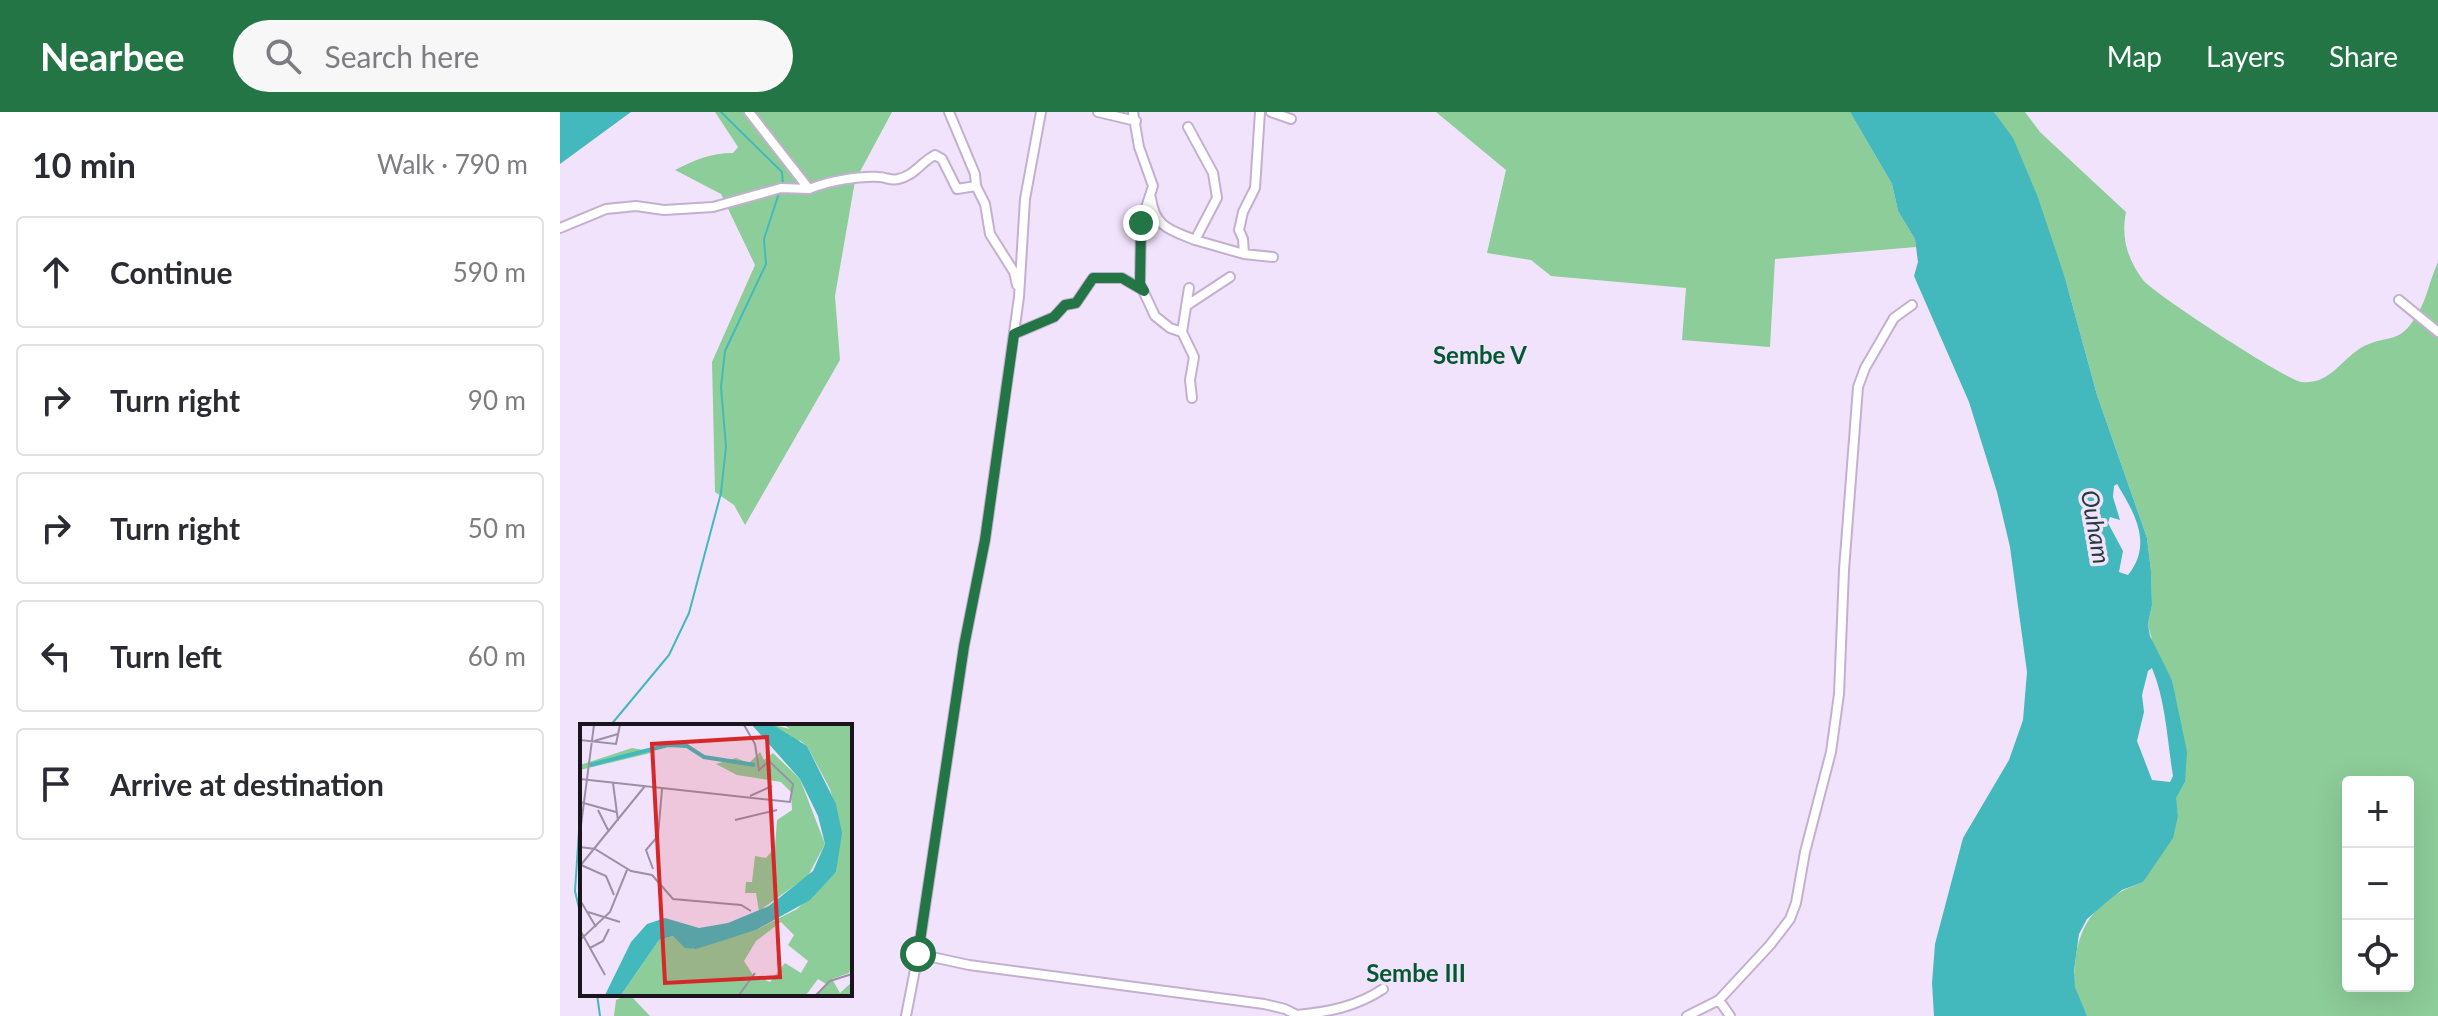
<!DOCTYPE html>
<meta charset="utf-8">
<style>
body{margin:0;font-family:Lato,sans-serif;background:#f7f7f7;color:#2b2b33}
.controls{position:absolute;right:24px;bottom:24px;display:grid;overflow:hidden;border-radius:8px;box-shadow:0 8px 32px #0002}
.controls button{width:72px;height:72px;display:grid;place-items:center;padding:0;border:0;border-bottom:2px solid #e1e1e2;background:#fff;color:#2b2b33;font:40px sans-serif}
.stop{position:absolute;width:24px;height:24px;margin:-18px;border:6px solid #237546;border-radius:50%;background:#fff}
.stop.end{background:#237546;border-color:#fff;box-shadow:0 2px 8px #0008}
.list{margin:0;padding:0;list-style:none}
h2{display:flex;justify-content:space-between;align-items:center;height:104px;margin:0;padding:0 32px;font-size:34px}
h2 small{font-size:26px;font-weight:400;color:#7c7c81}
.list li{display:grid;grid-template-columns:52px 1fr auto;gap:24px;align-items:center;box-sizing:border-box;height:112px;margin:0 16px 16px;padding:0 16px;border:2px solid #e1e1e2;border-radius:8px}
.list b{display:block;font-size:30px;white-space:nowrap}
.list em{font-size:26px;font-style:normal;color:#7c7c81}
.icon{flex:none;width:44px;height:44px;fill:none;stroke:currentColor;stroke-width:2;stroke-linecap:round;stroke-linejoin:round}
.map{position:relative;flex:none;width:1878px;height:904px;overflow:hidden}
header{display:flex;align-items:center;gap:48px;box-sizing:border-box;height:112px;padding:0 40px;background:#237546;color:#fff}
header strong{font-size:38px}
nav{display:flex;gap:44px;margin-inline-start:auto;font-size:28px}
.search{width:560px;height:72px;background:#f7f7f7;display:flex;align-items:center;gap:20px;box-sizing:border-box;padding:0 28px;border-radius:44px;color:#7c7c81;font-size:30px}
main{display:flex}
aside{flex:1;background:#fff}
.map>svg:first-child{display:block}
</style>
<header>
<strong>Nearbee</strong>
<div class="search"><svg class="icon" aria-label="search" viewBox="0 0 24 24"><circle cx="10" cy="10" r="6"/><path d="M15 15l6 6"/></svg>Search here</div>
<nav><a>Map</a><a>Layers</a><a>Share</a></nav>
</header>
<main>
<aside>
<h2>10 min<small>Walk · 790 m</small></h2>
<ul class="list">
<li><svg class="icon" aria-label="ahead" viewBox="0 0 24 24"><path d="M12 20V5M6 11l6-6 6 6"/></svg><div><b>Continue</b></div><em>590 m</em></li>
<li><svg class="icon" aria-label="right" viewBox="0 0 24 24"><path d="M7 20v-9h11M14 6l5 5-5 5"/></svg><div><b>Turn right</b></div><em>90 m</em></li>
<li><svg class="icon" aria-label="right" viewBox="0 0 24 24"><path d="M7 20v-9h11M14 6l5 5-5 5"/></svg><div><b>Turn right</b></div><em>50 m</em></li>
<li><svg class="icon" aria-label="left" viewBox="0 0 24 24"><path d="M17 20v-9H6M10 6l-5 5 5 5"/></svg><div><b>Turn left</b></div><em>60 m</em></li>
<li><svg class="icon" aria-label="arrive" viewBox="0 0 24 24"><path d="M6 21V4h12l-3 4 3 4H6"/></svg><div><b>Arrive at destination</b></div></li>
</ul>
</aside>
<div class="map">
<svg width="1878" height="904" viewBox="0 0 1878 904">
<rect width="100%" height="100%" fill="#f2e3fc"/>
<path fill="#8dcd99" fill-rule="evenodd" d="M155,0H332L295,69L275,184L280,248L185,413L174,393L155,380L152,250L195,153L161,82L115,58C134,48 151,41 173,41L178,35Z
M876,0H1290L1332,72L1338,99L1355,127L1356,135L1215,147L1210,235L1122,228L1126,176L991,164L971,148L927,141L946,58Z
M1434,0H1465L1480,20L1566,100C1561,126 1567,146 1583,168C1593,181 1727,269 1742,270C1773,273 1784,241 1809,232C1831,223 1839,231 1855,206C1867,189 1869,169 1878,150V904H1527C1523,895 1517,885 1515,875C1513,865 1515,854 1516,844C1522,803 1545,784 1583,770L1618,704L1615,686L1625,670L1612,568L1594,536L1588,512L1592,493L1591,459L1587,426L1537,283L1505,166ZM1788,670H1848V874H1788Z
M69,882L90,904H54L56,888Z"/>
<path fill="#43b8bd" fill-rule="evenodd" d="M0,0H71L0,52Z
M1290,0H1434L1453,26L1477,83L1505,166L1537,283L1587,426L1591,459L1592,493L1588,512L1590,524L1612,568L1627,640L1625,670L1616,686L1618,704L1613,726L1583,770L1562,778L1549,788L1527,807L1519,822L1514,859L1515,875L1527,904H1374L1372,871L1375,832L1403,726L1449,648L1463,608L1467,560L1450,435L1437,380L1409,290L1354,164L1358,150L1355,127L1338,99L1332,72ZM1557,372C1575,402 1593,432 1568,463L1559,460L1563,439L1548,411L1550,405L1560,408L1553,385L1554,374ZM1592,556C1606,590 1607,627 1613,664L1610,670L1592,668L1577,629L1584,600L1582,583L1588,559Z"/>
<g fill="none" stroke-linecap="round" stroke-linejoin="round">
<path stroke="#43b8bd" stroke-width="2" d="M161,0L222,60L223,73
M50,614L109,543L129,501L161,381L166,335L161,275L165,239L206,152L204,127L220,78
M22,674L15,779L22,809
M37,882L40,904"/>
<g stroke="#c3b0cf" stroke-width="12">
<path id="minor" d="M389,0L415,62L416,74L425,92L430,122L454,160L457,173
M538,0L576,9
M573,0L579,35L593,74L581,111L580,172L595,204L610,216L622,220L634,245L630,268L632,286
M711,0L731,7
M249,77C269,69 297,64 319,65C326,65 331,69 338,67C354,64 361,50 375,43L382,47L397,77L416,74
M591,86C595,116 611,118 635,128L657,86L653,61L628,15
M0,116L46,97L76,94L104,98L153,95L221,76L249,77L189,0
M635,128L684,142L713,145
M684,142L683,127L679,118L683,100L695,76L700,0
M1839,188L1878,220
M626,194L670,165
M622,220L629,176
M454,222L494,205L505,193L516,191L533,166H562L583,178
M358,842L409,853L704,892L725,897L739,904
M1159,888L1170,904
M737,903C768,900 796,895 823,877
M346,904L358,842L404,534L425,428L459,185L465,87L481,0
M1127,904L1159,888L1210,833L1230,807L1236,791L1245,740L1271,640L1279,582L1284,458L1298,275L1305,256L1334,206L1352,193"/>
</g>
<use href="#minor" stroke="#fff" stroke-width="8"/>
</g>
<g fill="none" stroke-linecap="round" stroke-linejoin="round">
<path stroke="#237546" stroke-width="10" d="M358,842L404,534L425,428L454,222L494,205L505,193L516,191L533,166H562L584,179L580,172L581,111"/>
</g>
<g text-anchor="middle" stroke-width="7" stroke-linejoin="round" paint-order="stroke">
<g font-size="24" font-weight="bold" fill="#02582f" stroke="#f2e3fc">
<text x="920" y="252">Sembe V</text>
<text x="856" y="870">Sembe III</text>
</g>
<g font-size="24" font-style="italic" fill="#233d3e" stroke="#f2e3fc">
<text transform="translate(1535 415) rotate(80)" y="8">Ouham</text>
</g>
</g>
<g transform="translate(20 612)">
<rect width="272" height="272" fill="#f2e3fc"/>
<path d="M193,1L210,5L204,1H272V242L269,249L252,255L260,269L272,258V271H236L246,260L238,255L226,271H41L79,216L93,212L113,225L176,206L217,185L256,148L260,101L250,65L227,22L219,16L226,34L212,35L205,27L207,19L216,21ZM201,198L214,211L208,221L228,237L221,249L205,239L190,258L173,251L164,237L176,217ZM52,24L75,28L0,46V41ZM180,28L184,36L193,29L220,55L245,120L228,152L179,187L176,169H165L166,158H172L175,132L186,134L195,123L197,96L212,86L211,68L201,58L157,51L136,40L156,34L169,39Z" fill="#8dcd99" fill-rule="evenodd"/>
<path d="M172,1H193L227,22L256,80L262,109L256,148L230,176L176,206L116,225L105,224L93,212L79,216L41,271H25L51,218L67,200L85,194L119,204L148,199L189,182L233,147L245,120L238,92L220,55Z" fill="#43b8bd"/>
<path fill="none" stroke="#43b8bd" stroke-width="4" d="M10,41L88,21L107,22L124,33L175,41"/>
<path fill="none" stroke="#9c90a4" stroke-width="2" d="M0,16L36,20L40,1M14,17L38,10M0,55L210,78L213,60L189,37L179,46L175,20L164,1M33,59L38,97M170,72L192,62M0,78L36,88M18,86L29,108M155,96L197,86M0,109L14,1M0,123L15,125L51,147L72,151L93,175L161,181L171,187M1,141L26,152L34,171M0,142L65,62M73,145L66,126L78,112L82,65M0,176L16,203M8,188L40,198M0,206L25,251M0,216L30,188L47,146M10,224L23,217L29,205M159,271L175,249M236,271L250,257L272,250"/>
<path fill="#d62828" fill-opacity="0.15" stroke="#d62828" stroke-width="4" d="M187,13L200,253L85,259L72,20Z"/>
<rect width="272" height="272" fill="none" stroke="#1b141f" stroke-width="4"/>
</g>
</svg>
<div class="controls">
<button>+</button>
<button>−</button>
<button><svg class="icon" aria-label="locate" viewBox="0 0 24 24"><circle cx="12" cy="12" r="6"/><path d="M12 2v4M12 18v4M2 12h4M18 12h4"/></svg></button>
</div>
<div class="stop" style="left:358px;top:842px"></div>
<div class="stop end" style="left:581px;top:111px"></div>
</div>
</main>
